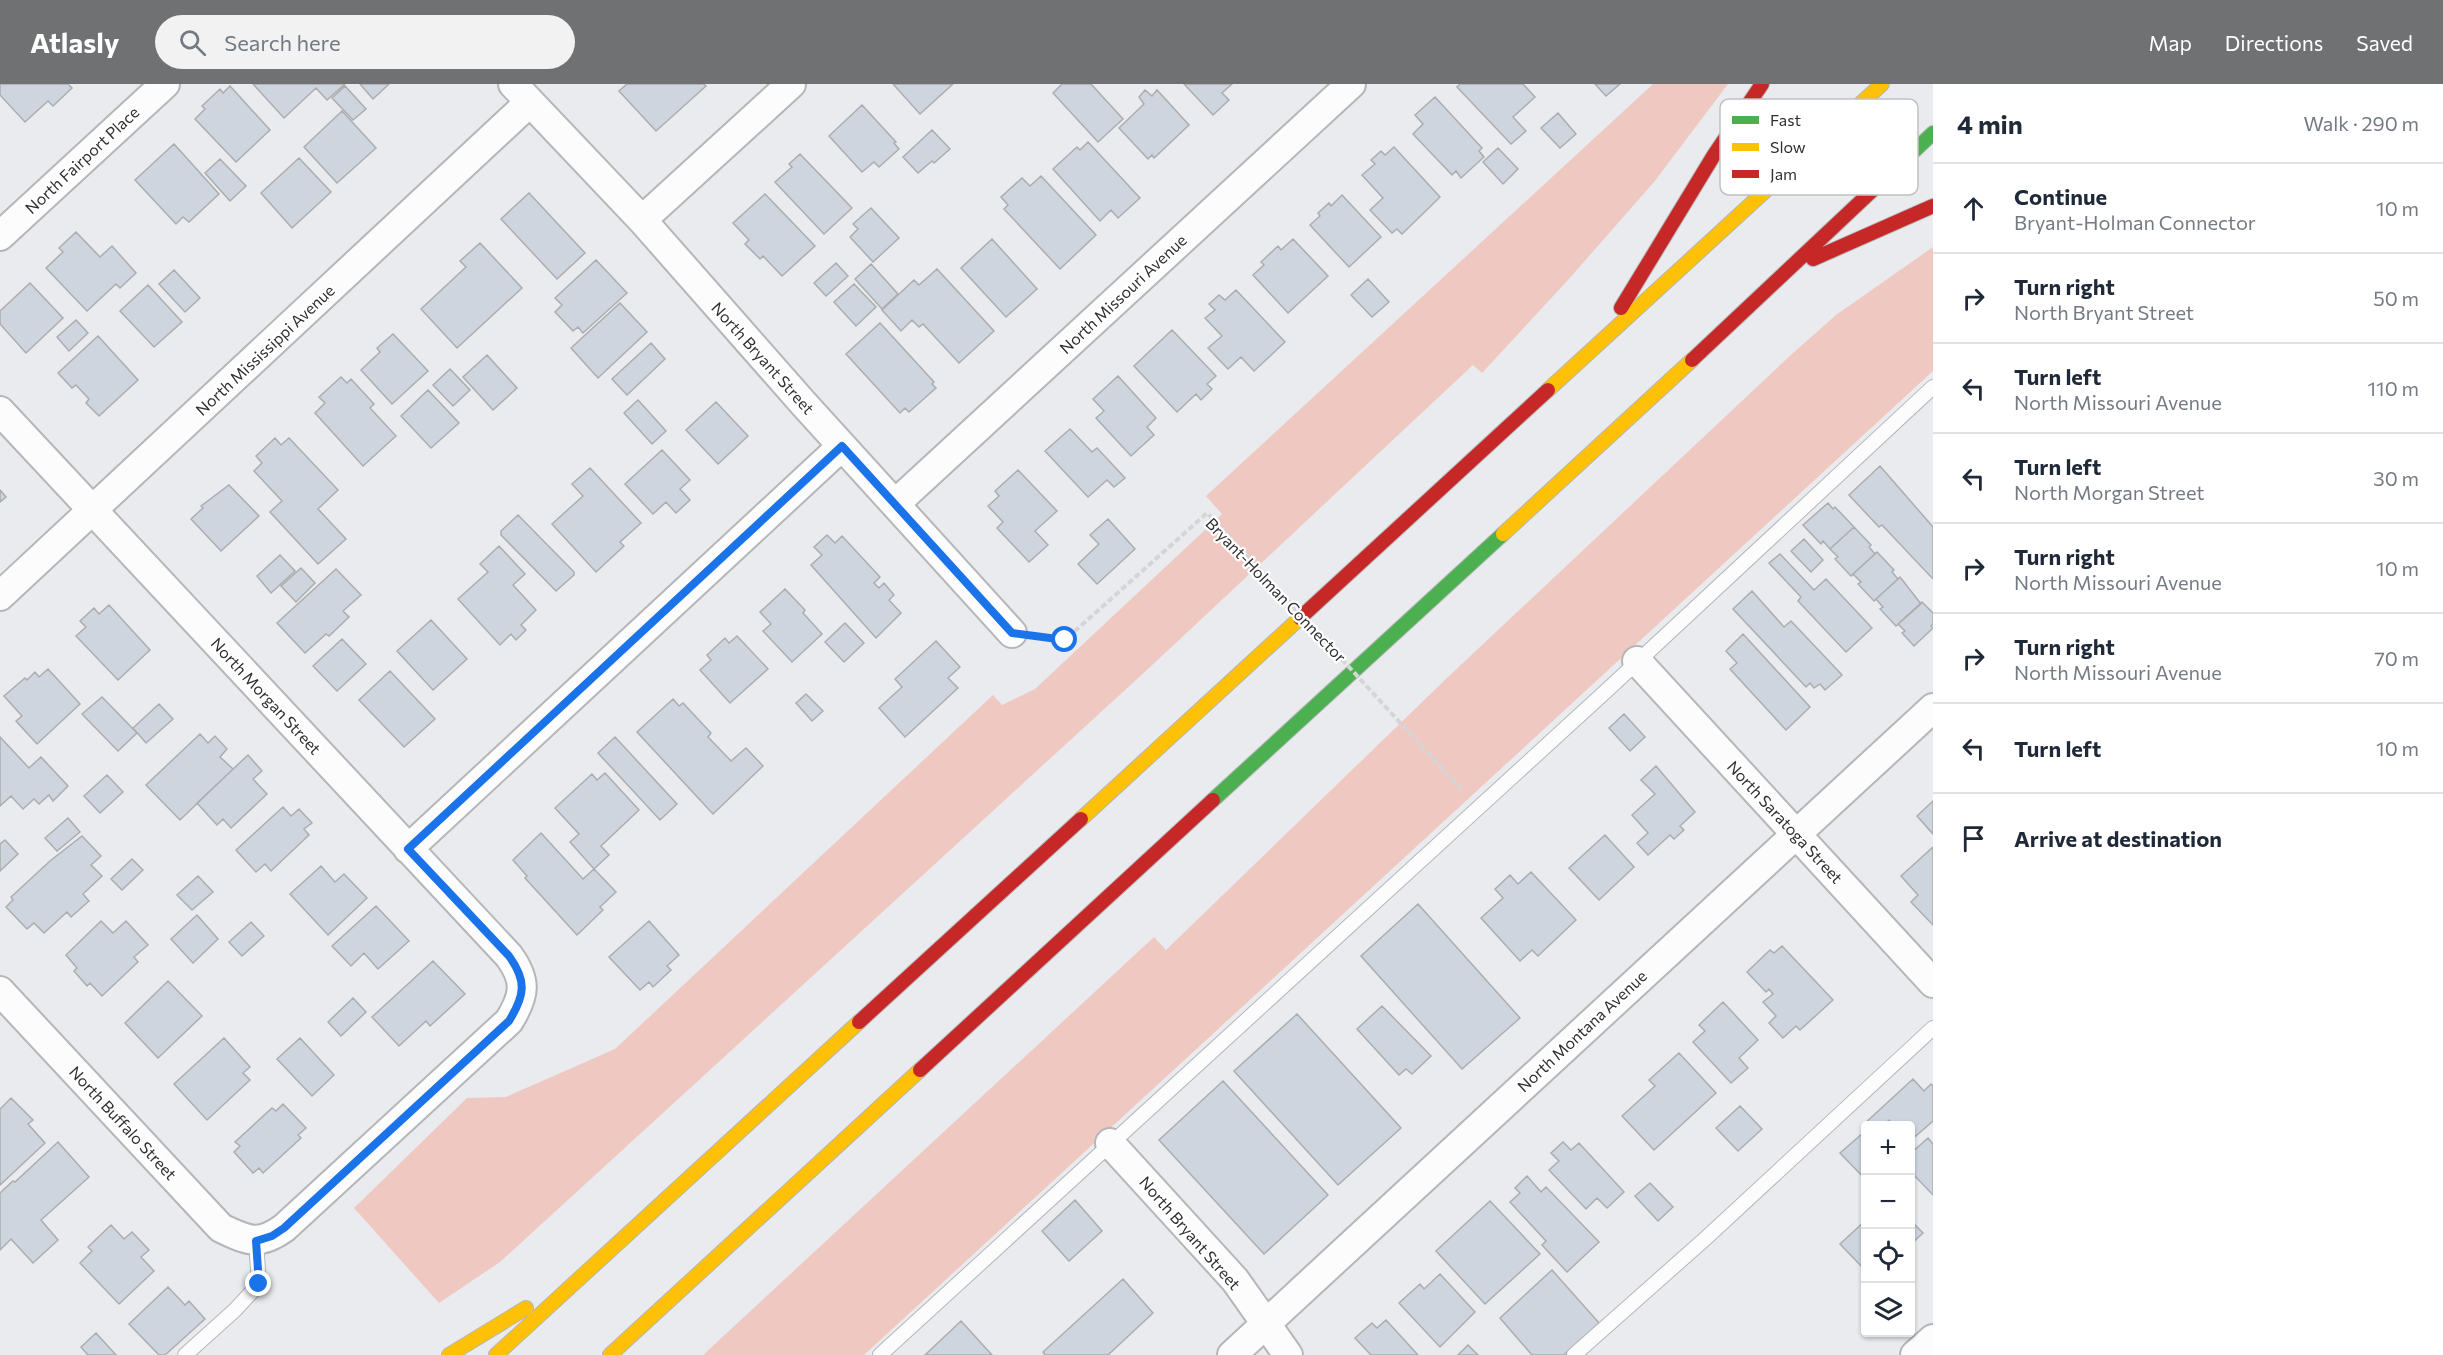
<!DOCTYPE html>
<meta charset="utf-8">
<style>
body{margin:0;font-family:Commissioner,sans-serif;background:#f2f2f3;color:#1f2937}
.controls{position:absolute;right:18px;bottom:18px;display:grid;overflow:hidden;border-radius:6px;box-shadow:0 2px 4px #0004}
.controls button{width:54px;height:54px;display:grid;place-items:center;padding:0;border:0;border-bottom:2px solid #e0e1e3;background:#fff;color:#1f2937;font:30px sans-serif}
.stop{position:absolute;width:18px;height:18px;margin:-14px;border:4px solid #1a73e8;border-radius:50%;background:#fff}
.stop.end{background:#1a73e8;border-color:#fff;box-shadow:0 2px 6px #0008}
.list{margin:0;padding:0;list-style:none}
h2{display:flex;justify-content:space-between;align-items:center;height:78px;margin:0;padding:0 24px;font-size:26px}
h2 small{font-size:20px;font-weight:400;color:#747a83}
.list li{display:grid;grid-template-columns:39px 1fr auto;gap:18px;align-items:center;box-sizing:border-box;height:90px;padding:0 24px;border-top:2px solid #e0e1e3}
.list b{display:block;font-size:22px;white-space:nowrap}
.list p{margin:0;font-size:20px;white-space:nowrap;color:#747a83}
.list em{font-size:20px;font-style:normal;color:#747a83}
.icon{flex:none;width:33px;height:33px;fill:none;stroke:currentColor;stroke-width:2;stroke-linecap:round;stroke-linejoin:round}
.map{position:relative;flex:none;width:1933px;height:1271px;overflow:hidden}
header{display:flex;align-items:center;gap:36px;box-sizing:border-box;height:84px;padding:0 30px;background:#6f7173;color:#fff}
header strong{font-size:28px}
nav{display:flex;gap:33px;margin-inline-start:auto;font-size:21px}
.search{width:420px;height:54px;background:#f2f2f3;display:flex;align-items:center;gap:15px;box-sizing:border-box;padding:0 21px;border-radius:33px;color:#747a83;font-size:22px}
main{display:flex}
aside{flex:1;background:#fff}
.map>svg:first-child{display:block}
</style>
<header>
<strong>Atlasly</strong>
<div class="search"><svg class="icon" aria-label="search" viewBox="0 0 24 24"><circle cx="10" cy="10" r="6"/><path d="M15 15l6 6"/></svg>Search here</div>
<nav><a>Map</a><a>Directions</a><a>Saved</a></nav>
</header>
<main>
<div class="map">
<svg width="1933" height="1271" viewBox="0 0 1933 1271">
<rect width="100%" height="100%" fill="#e9ebee"/>
<path fill="#f0c8c2" d="M1653,0H1728L1654,98L1568,196L1482,289L1473,281L1148,585L500,1178L439,1219L354,1124L467,1014L506,1013L615,965L993,611L1002,621L1035,605L1222,430L1206,412Z
M1933,163V287L864,1271H703L1154,853L1166,866L1448,593L1793,269L1836,231Z"/>
<path fill="#ced5de" stroke="#abadaf" stroke-width="1.5" d="M0,0H68L72,4L53,22L48,17L25,38L0,11Z
M253,0H345L327,16L316,4L284,34Z
M360,0H389L373,15Z
M627,0H704L706,2L656,47L619,7Z
M893,0H953L920,30Z
M1062,0H1091L1123,35L1098,58L1053,9Z
M1184,0H1232L1222,9L1229,16L1213,31Z
M1460,0H1523L1535,13L1513,33L1526,47L1511,60L1457,3Z
M1595,0H1620L1606,12Z
M230,2L270,46L236,78L195,35L205,25L202,22L220,5L223,9Z
M345,2L366,25L353,36L332,14Z
M1145,6L1152,12L1157,6L1189,41L1154,74L1152,71L1148,75L1119,44L1144,20L1139,13Z
M1435,13L1482,64L1479,67L1484,73L1461,94L1456,87L1452,91L1413,50L1423,40L1415,31Z
M862,21L896,58L894,59L899,65L879,83L874,78L862,88L829,52Z
M342,27L376,64L337,99L304,63Z
M1558,29L1576,50L1560,64L1541,44Z
M932,46L950,65L934,79L932,77L918,89L903,73Z
M1088,58L1140,114L1118,134L1111,126L1100,137L1053,85L1077,63L1080,66Z
M174,60L219,110L189,138L183,133L176,140L135,96Z
M1394,63L1440,113L1402,150L1397,145L1392,149L1370,126L1383,114L1362,91L1375,80L1371,76L1381,67L1385,71Z
M1498,64L1518,85L1503,100L1483,78Z
M800,70L852,124L824,150L775,98L792,83L789,80Z
M299,74L331,108L292,144L261,109Z
M220,75L246,102L230,117L205,89Z
M1041,92L1096,151L1060,185L1004,125L1008,121L1001,113L1022,94L1030,102Z
M529,109L585,169L557,195L501,135Z
M765,110L815,162L782,192L763,172L760,175L745,160L749,156L733,139Z
M1342,111L1381,153L1349,183L1310,141L1320,132L1318,129L1329,119L1331,122Z
M871,124L899,154L873,178L850,153L858,145L853,140Z
M76,148L100,173L112,162L136,189L120,204L116,200L87,227L46,184L63,168L59,164Z
M992,155L1037,205L1006,233L961,184Z
M1293,155L1328,192L1288,229L1253,191L1264,181L1261,178L1278,162L1281,166Z
M480,159L522,204L457,264L421,225L466,183L460,177Z
M596,176L627,209L583,249L578,243L573,247L555,228L562,221L555,214Z
M836,179L848,192L826,212L814,199Z
M871,180L898,210L882,225L855,195Z
M937,185L994,247L959,279L923,240L919,243L912,236L901,247L882,226L914,196L919,201Z
M174,186L200,214L185,228L159,200Z
M1368,195L1389,218L1372,233L1351,211Z
M30,199L63,234L26,269L0,240V227Z
M854,200L876,223L856,242L834,218Z
M148,201L182,238L154,263L120,227Z
M1236,206L1285,258L1254,287L1241,273L1228,285L1208,264L1222,252L1205,234L1215,226L1209,220L1219,211L1225,216Z
M620,219L647,248L598,294L571,264Z
M76,236L88,249L69,267L57,253Z
M880,239L934,298L932,300L936,304L909,328L905,324L900,329L846,270Z
M1172,246L1216,292L1207,300L1212,305L1201,316L1196,310L1177,328L1134,282Z
M393,250L428,287L392,320L361,286L380,268L377,264Z
M98,252L138,296L99,332L86,319L89,315L76,301L72,304L58,289Z
M651,259L665,275L627,311L612,295Z
M487,271L517,304L493,326L463,293Z
M450,285L470,306L453,322L433,301Z
M1118,292L1156,334L1147,343L1154,351L1131,372L1096,334L1104,327L1093,315Z
M341,293L347,299L351,295L374,320L370,324L396,352L363,382L315,329L325,319L319,313Z
M428,306L459,339L431,364L401,332Z
M638,316L666,347L652,360L624,329Z
M716,318L748,352L718,380L686,346Z
M1070,345L1092,368L1097,364L1125,394L1114,403L1107,396L1088,413L1045,367Z
M275,354L281,361L289,354L338,406L318,425L346,455L318,480L270,428L282,417L254,387L262,379L256,372Z
M662,366L690,396L680,405L690,416L676,429L666,418L653,430L625,400Z
M1880,382L1933,443V495L1882,441L1879,443L1849,411Z
M590,384L641,439L620,458L624,462L596,488L552,440L583,412L572,400Z
M1018,386L1057,427L1035,447L1048,461L1029,478L997,444L1003,438L988,422L999,412L995,407Z
M229,401L259,432L221,467L191,435L203,424L201,422Z
M0,406L6,413L0,418Z
M1828,419L1833,425L1835,423L1854,443L1830,465L1823,457L1821,460L1803,441Z
M518,431L574,488V491L556,507L501,451V447Z
M1108,435L1135,465L1097,500L1078,480L1099,460L1090,451Z
M1854,443L1871,461L1869,463L1875,470L1851,492L1835,475L1838,473L1830,465Z
M827,451L835,459L842,452L880,493L874,499L879,504L884,499L894,511L889,516L901,529L876,554L811,481L822,471L814,463Z
M1804,455L1823,476L1811,488L1791,467Z
M499,462L525,490L513,501L536,526L521,541L526,546L516,556L511,550L500,561L458,515L488,488L480,480Z
M1877,468L1894,486L1892,488L1898,495L1874,517L1858,500L1861,498L1853,490Z
M1780,470L1814,506L1826,495L1872,544L1846,568L1798,517L1801,513L1769,479Z
M280,471L295,487L271,509L257,492Z
M301,484L315,499L296,518L281,502Z
M336,485L361,511L343,527L349,533L329,552L326,550L305,569L277,539Z
M1900,493L1921,520L1896,542L1880,525L1883,523L1876,515Z
M785,505L805,526L803,529L822,550L792,578L763,547L771,540L760,528Z
M1752,507L1784,543L1791,537L1842,591L1825,606L1820,600L1814,604L1810,599L1806,603L1733,525Z
M1922,518L1933,529V540L1931,542L1933,544L1914,562L1902,549L1905,547L1898,540Z
M109,521L150,566L118,596L76,552L86,543L80,537L94,524L99,530Z
M431,536L467,575L433,606L397,567Z
M845,539L864,559L844,578L825,558Z
M1743,550L1810,623L1786,646L1730,585L1737,579L1726,567Z
M737,552L768,585L730,619L700,586L711,576L707,571L725,554L729,559Z
M342,555L366,580L337,607L313,582Z
M936,557L960,583L948,594L958,604L905,653L879,624L902,603L895,595Z
M48,585L80,620L37,660L16,637L22,632L4,612L25,594L27,596L35,588L39,593Z
M390,587L435,635L404,663L359,616Z
M806,610L823,627L812,637L796,619Z
M102,613L137,649L118,667L82,630Z
M673,615L679,622L683,619L711,649L708,653L731,677L746,664L763,682L713,730L637,648Z
M159,620L173,635L146,659L133,644Z
M1624,630L1645,653L1630,667L1609,644Z
M200,650L208,659L215,652L227,665L220,673L233,685L180,736L146,701Z
M0,653L29,684L41,673L68,702L53,717L49,711L39,720L34,715L23,725L11,712L0,722Z
M615,653L677,720L660,736L598,669Z
M248,671L262,687L253,695L267,710L231,744L223,735L217,741L197,719Z
M1656,682L1695,728L1680,742L1684,746L1674,755L1670,751L1648,771L1637,759L1648,749L1632,731L1655,710L1641,696Z
M605,689L639,726L601,762L609,771L594,785L570,758L579,750L555,724L592,690L597,696Z
M107,691L123,708L100,729L84,712Z
M1933,717V750L1917,732Z
M283,723L291,732L299,725L312,739L304,745L309,751L271,787L265,780L256,788L236,766Z
M68,734L80,748L57,767L45,754Z
M541,749L583,795L594,785L616,808L600,823L603,826L577,851L525,794L527,792L513,776Z
M1605,751L1634,783L1599,816L1569,784Z
M82,752L101,772L91,781L102,792L83,810L89,817L71,833L67,828L44,849L34,839L27,845L6,823L13,816L11,813L50,777Z
M5,756L18,770L0,787V760Z
M1933,763V841L1911,818L1918,811L1901,792Z
M132,775L143,786L122,806L111,795Z
M321,782L335,798L344,790L367,814L328,851L290,810Z
M1531,788L1576,836L1538,872L1532,866L1520,877L1481,834L1503,814L1495,805L1510,791L1518,800Z
M198,792L213,808L192,826L177,811Z
M1418,820L1520,934L1462,985L1361,872Z
M376,822L409,857L378,885L364,869L351,882L332,862Z
M197,831L218,855L193,879L171,855Z
M101,837L113,849L126,837L148,861L134,873L138,878L102,912L90,899L87,902L74,887L77,884L66,871Z
M649,837L679,871L667,882L671,886L653,903L649,898L640,906L609,873Z
M251,838L264,852L242,872L229,858Z
M1782,862L1833,916L1800,946L1796,942L1783,954L1769,939L1776,932L1763,918L1773,910L1769,905L1766,908L1747,888L1770,866L1774,869Z
M433,877L465,910L430,942L426,937L399,962L372,933Z
M168,897L202,932L158,974L125,939Z
M353,914L366,928L341,952L328,938Z
M1723,918L1758,956L1739,974L1748,984L1731,999L1693,958L1705,947L1699,941Z
M1382,922L1431,972L1412,990L1406,985L1399,991L1357,945Z
M1297,930L1401,1044L1338,1101L1234,987Z
M224,954L250,983L243,989L250,996L207,1036L174,1000Z
M300,954L334,991L312,1012L277,975Z
M1679,969L1716,1009L1654,1066L1622,1032L1655,1002L1649,996Z
M1913,995L1924,1007L1931,1000L1933,1002V1037L1910,1057V1042H1894L1889,1036L1883,1042H1866V1044L1863,1041Z
M1223,997L1328,1111L1264,1170L1159,1056Z
M11,1014L33,1036L28,1040L45,1059L0,1101V1025Z
M283,1020L306,1044L298,1051L301,1054L263,1089L259,1084L253,1089L234,1068L240,1062L235,1058L272,1024L276,1027Z
M1740,1022L1762,1045L1738,1067L1716,1044Z
M1863,1049L1866,1052V1096L1840,1069Z
M1928,1054L1933,1060V1111L1910,1087V1070Z
M58,1058L89,1093L41,1136L58,1156L33,1179L11,1155L0,1166V1109L13,1097L15,1098Z
M1563,1058L1571,1066L1579,1059L1624,1108L1607,1124L1597,1114L1586,1125L1549,1086L1559,1077L1551,1069Z
M1527,1092L1541,1108L1546,1103L1599,1158L1567,1188L1542,1161L1546,1157L1510,1118L1520,1109L1515,1104Z
M1650,1099L1673,1123L1658,1137L1635,1112Z
M1075,1116L1102,1147L1069,1177L1042,1147Z
M1490,1117L1540,1170L1485,1220L1436,1167Z
M1866,1136V1187L1840,1160Z
M1910,1136L1923,1149L1910,1161Z
M111,1141L124,1155L132,1148L149,1166L141,1173L154,1187L119,1220L80,1179L92,1167L88,1163Z
M1552,1186L1599,1239L1564,1271H1532L1500,1234Z
M1440,1190L1475,1228L1440,1263L1399,1219L1420,1200L1424,1205Z
M1123,1195L1153,1229L1108,1271H1045L1043,1268Z
M168,1203L185,1221L189,1217L205,1235L165,1271H159L129,1240Z
M1386,1236L1418,1271H1371L1355,1254L1372,1239L1377,1244Z
M961,1237L992,1271H925Z
M96,1249L116,1271H88L81,1263Z
M1468,1261L1478,1271H1458Z"/>
<g fill="none" stroke-linecap="round" stroke-linejoin="round">
<g stroke="#b5b6b8" stroke-width="16">
<path id="lane" d="M185,1271L235,1226L259,1200L256,1157
M880,1271L1605,608L1933,303
M1574,1271L1706,1154L1933,944"/>
</g>
<g stroke="#b5b6b8" stroke-width="32">
<path id="street" d="M513,0L642,136L803,319L1012,549
M642,136L791,0
M0,152L165,0
M0,327L509,872C527,897 525,911 509,937L284,1144C259,1162 248,1157 221,1144L0,907
M895,420L1351,0
M0,512L530,18
M1637,577L1933,899
M408,765L842,362
M1110,1059L1235,1196L1288,1271
M1232,1271L1933,624
M1915,1271L1933,1255"/>
</g>
<g stroke="#b5b6b8" stroke-width="16">
<path id="fast" d="M1876,103L1933,49
M1213,716L1503,450"/>
</g>
<g stroke="#b5b6b8" stroke-width="16">
<path id="slow" d="M1548,306L1882,0
M1503,450L1692,276
M1081,735L1300,534
M449,1271L526,1224
M496,1271L859,938
M610,1271L920,986"/>
</g>
<g stroke="#b5b6b8" stroke-width="16">
<path id="jam" d="M1813,175L1933,122
M1621,224L1714,71L1762,0
M1692,276L1876,103
M1300,534L1548,306
M859,938L1081,735
M920,986L1213,716"/>
</g>
<path stroke="#d5d5d6" stroke-width="4" stroke-dasharray="6 3" stroke-linecap="butt" d="M1042,553L1065,556L1207,429L1214,436"/>
<use href="#lane" stroke="#fcfcfc" stroke-width="14"/>
<use href="#street" stroke="#fcfcfc" stroke-width="28"/>
<use href="#fast" stroke="#4caf50" stroke-width="14"/>
<use href="#slow" stroke="#ffc107" stroke-width="14"/>
<use href="#jam" stroke="#c62828" stroke-width="14"/>
<path stroke="#d5d5d6" stroke-width="4" stroke-dasharray="6 3" stroke-linecap="butt" d="M1214,436L1461,705"/>
</g>
<g fill="none" stroke-linecap="round" stroke-linejoin="round">
<path stroke="#1a73e8" stroke-width="8" d="M259,1200L256,1157L272,1152L284,1144L509,937C525,911 527,897 509,872L408,765L842,362L1012,549L1065,556"/>
</g>
<g text-anchor="middle" stroke-width="4.5" stroke-linejoin="round" paint-order="stroke">
<g font-size="16" fill="#2e2f31" stroke="#fff">
<text transform="translate(82 76) rotate(-43)" y="6">North Fairport Place</text>
<text transform="translate(1123 210) rotate(-43)" y="6">North Missouri Avenue</text>
<text transform="translate(265 266) rotate(-43)" y="6">North Mississippi Avenue</text>
<text transform="translate(763 274) rotate(48)" y="6">North Bryant Street</text>
<text transform="translate(1276 506) rotate(46)" y="6">Bryant-Holman Connector</text>
<text transform="translate(266 612) rotate(47)" y="6">North Morgan Street</text>
<text transform="translate(1785 738) rotate(47)" y="6">North Saratoga Street</text>
<text transform="translate(1582 947) rotate(-43)" y="6">North Montana Avenue</text>
<text transform="translate(123 1039) rotate(47)" y="6">North Buffalo Street</text>
<text transform="translate(1190 1149) rotate(49)" y="6">North Bryant Street</text>
</g>
</g>
<rect x="1720" y="15" width="198" height="96" rx="9" fill="#fff" stroke="#c0c1c1" stroke-width="1.5"/>
<rect x="1732" y="32" width="27" height="8" fill="#4caf50"/>
<rect x="1732" y="59" width="27" height="8" fill="#ffc107"/>
<rect x="1732" y="86" width="27" height="8" fill="#c62828"/>
<g font-size="16" fill="#2e2f31">
<text x="1770" y="42">Fast</text>
<text x="1770" y="69">Slow</text>
<text x="1770" y="96">Jam</text>
</g>
</svg>
<div class="controls">
<button>+</button>
<button>−</button>
<button><svg class="icon" aria-label="locate" viewBox="0 0 24 24"><circle cx="12" cy="12" r="6"/><path d="M12 2v4M12 18v4M2 12h4M18 12h4"/></svg></button>
<button><svg class="icon" aria-label="layers" viewBox="0 0 24 24"><path d="M12 4l9 5-9 5-9-5zM3 14l9 5 9-5"/></svg></button>
</div>
<div class="stop" style="left:1065px;top:556px"></div>
<div class="stop end" style="left:259px;top:1200px"></div>
</div>
<aside>
<h2>4 min<small>Walk · 290 m</small></h2>
<ul class="list">
<li><svg class="icon" aria-label="ahead" viewBox="0 0 24 24"><path d="M12 20V5M6 11l6-6 6 6"/></svg><div><b>Continue</b><p>Bryant-Holman Connector</p></div><em>10 m</em></li>
<li><svg class="icon" aria-label="right" viewBox="0 0 24 24"><path d="M7 20v-9h11M14 6l5 5-5 5"/></svg><div><b>Turn right</b><p>North Bryant Street</p></div><em>50 m</em></li>
<li><svg class="icon" aria-label="left" viewBox="0 0 24 24"><path d="M17 20v-9H6M10 6l-5 5 5 5"/></svg><div><b>Turn left</b><p>North Missouri Avenue</p></div><em>110 m</em></li>
<li><svg class="icon" aria-label="left" viewBox="0 0 24 24"><path d="M17 20v-9H6M10 6l-5 5 5 5"/></svg><div><b>Turn left</b><p>North Morgan Street</p></div><em>30 m</em></li>
<li><svg class="icon" aria-label="right" viewBox="0 0 24 24"><path d="M7 20v-9h11M14 6l5 5-5 5"/></svg><div><b>Turn right</b><p>North Missouri Avenue</p></div><em>10 m</em></li>
<li><svg class="icon" aria-label="right" viewBox="0 0 24 24"><path d="M7 20v-9h11M14 6l5 5-5 5"/></svg><div><b>Turn right</b><p>North Missouri Avenue</p></div><em>70 m</em></li>
<li><svg class="icon" aria-label="left" viewBox="0 0 24 24"><path d="M17 20v-9H6M10 6l-5 5 5 5"/></svg><div><b>Turn left</b></div><em>10 m</em></li>
<li><svg class="icon" aria-label="arrive" viewBox="0 0 24 24"><path d="M6 21V4h12l-3 4 3 4H6"/></svg><div><b>Arrive at destination</b></div></li>
</ul>
</aside>
</main>
